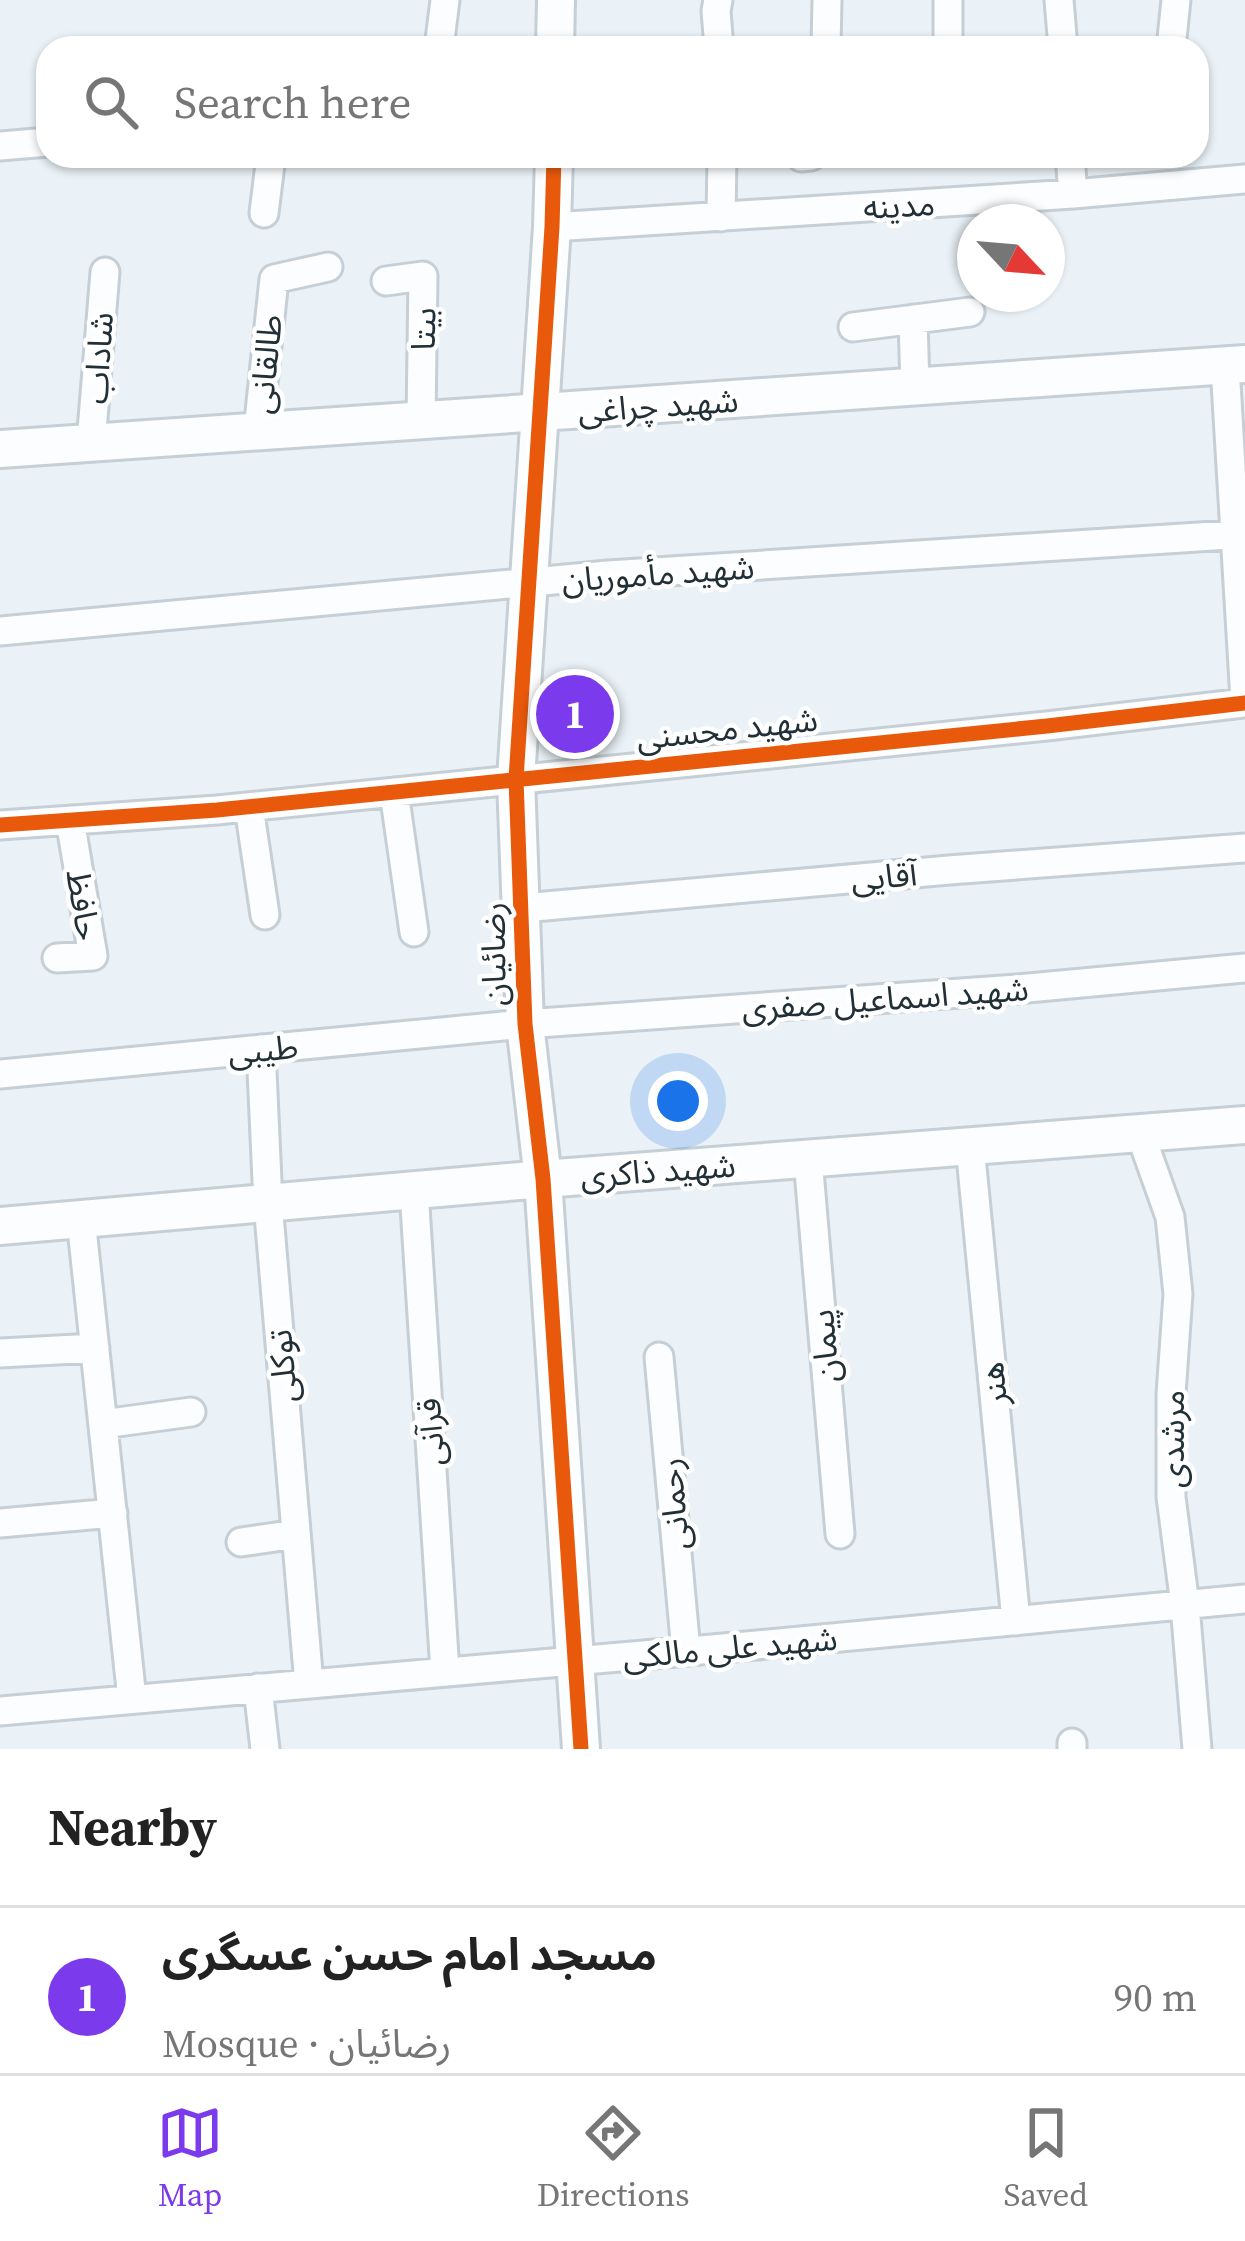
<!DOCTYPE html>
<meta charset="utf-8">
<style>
body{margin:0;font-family:"Source Serif 4","Noto Sans Arabic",serif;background:#f6f6f6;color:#222}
.compass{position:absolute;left:957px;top:204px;width:108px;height:108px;border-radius:50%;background:#fff;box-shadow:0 3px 9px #0004;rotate:116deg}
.you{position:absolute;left:678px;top:1101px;width:42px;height:42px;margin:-30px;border:9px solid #fff;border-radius:50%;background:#1a73e8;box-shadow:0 0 0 18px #1a73e833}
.badge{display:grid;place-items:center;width:78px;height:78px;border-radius:50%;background:#7c3aed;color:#fff;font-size:39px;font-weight:700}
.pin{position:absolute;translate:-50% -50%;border:6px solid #fff;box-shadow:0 3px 12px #0006}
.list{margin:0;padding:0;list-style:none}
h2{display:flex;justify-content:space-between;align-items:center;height:156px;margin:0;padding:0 48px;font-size:51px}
h2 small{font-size:39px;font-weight:400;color:#767676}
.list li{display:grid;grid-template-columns:78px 1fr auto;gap:36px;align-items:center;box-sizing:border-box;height:168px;padding:0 48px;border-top:3px solid #e0e0e0}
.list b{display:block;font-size:45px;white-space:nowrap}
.list p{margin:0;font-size:39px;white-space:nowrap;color:#767676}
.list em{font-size:39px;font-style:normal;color:#767676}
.icon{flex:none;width:66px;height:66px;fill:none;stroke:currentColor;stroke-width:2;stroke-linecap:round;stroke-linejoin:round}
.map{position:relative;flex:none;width:1245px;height:1749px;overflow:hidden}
.search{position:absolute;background:#fff;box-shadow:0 3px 9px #0004;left:36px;right:36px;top:36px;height:132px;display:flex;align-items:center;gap:30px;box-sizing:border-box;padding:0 42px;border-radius:36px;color:#767676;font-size:45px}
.sheet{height:324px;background:#fff}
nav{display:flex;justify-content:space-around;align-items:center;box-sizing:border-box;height:168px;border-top:3px solid #e0e0e0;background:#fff;font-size:33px;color:#767676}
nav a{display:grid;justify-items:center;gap:6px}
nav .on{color:#7c3aed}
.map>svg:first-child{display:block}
</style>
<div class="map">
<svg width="1245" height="1749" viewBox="0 0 1245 1749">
<rect width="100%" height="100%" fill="#eaf2f7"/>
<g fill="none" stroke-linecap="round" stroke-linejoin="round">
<g stroke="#c5cfd5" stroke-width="33">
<path id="street" d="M718,0L716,11L719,48
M1059,0L1063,48
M439,48L445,0
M826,48L827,0
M948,48V0
M1171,48L1176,0
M0,146L48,142
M1070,156L1073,194
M801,157L811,156
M264,213L271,156
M721,217L722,156
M552,227L1073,194L1245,179
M386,281L423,276L421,420
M913,319L915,387
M853,327L970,312
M1225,366L1245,700
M258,431L274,279L328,267
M91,443L105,272
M0,631L608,575L1245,534
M394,792L414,932
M249,807L265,915
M0,825L217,810L1047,726L1245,703
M523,908L949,870L1245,848
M57,958L93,956L70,820
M261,1049L268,1203L309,1684
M0,1074L525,1024L1017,989L1245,968
M1140,1133L1170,1217L1178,1294L1171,1394V1497L1185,1605L1197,1749
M970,1146L1016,1621
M808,1159L840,1534
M414,1191L445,1672
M81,1219L132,1699
M0,1353L95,1348
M659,1357L686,1651
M103,1424L191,1412
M0,1523L113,1513
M241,1542L296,1534
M258,1688L265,1749
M0,1711L746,1646L1245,1599
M1072,1743V1749"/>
</g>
<g stroke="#c5cfd5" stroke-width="42">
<path id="secondary" d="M555,48L556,0
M554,156L552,227L516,779L525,1024L543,1179L581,1749
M0,449L1245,364
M0,1226L543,1179L1245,1125"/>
</g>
<use href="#street" stroke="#fcfdfe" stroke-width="27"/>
<use href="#secondary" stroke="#fcfdfe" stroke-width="36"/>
<g stroke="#fff" stroke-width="22">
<path id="cycleway" d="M554,156L552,227L516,779L525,1024L543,1179L581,1749
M0,825L217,810L1047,726L1245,703"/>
</g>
<use href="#cycleway" stroke="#e8590c" stroke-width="15"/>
</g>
<g text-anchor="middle" stroke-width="9" stroke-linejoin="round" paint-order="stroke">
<g font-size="33" fill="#212f37" stroke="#fff">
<text transform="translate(899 205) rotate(-3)" y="12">مدینه</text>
<text transform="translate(423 329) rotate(-89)" y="12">بیتا</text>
<text transform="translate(98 358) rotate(-86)" y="12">شاداب</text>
<text transform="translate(265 364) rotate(-84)" y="12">طالقانی</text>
<text transform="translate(658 405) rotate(-4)" y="12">شهید چراغی</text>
<text transform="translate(658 573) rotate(-4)" y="12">شهید مأموریان</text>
<text transform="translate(727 728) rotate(-6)" y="12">شهید محسنی</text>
<text transform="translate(884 876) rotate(-5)" y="12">آقایی</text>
<text transform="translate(84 905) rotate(81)" y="12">حافظ</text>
<text transform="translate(493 954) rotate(-91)" y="12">رضائیان</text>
<text transform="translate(885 998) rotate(-4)" y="12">شهید اسماعیل صفری</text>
<text transform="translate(263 1049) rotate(-5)" y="12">طیبی</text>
<text transform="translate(658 1170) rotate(-4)" y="12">شهید ذاکری</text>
<text transform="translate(824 1346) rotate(-95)" y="12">پیمان</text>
<text transform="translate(282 1366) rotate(-95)" y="12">توکلی</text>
<text transform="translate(993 1384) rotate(-96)" y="12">هنر</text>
<text transform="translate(430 1432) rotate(-94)" y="12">قرآنی</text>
<text transform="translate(1172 1439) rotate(-90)" y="12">مرشدی</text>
<text transform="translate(673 1504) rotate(-95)" y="12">رحمانی</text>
<text transform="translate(730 1647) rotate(-5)" y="12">شهید علی مالکی</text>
</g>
</g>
</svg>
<svg class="compass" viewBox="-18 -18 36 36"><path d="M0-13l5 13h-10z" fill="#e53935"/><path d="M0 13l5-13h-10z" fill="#767676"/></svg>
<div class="you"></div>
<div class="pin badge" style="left:575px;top:714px">1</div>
<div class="search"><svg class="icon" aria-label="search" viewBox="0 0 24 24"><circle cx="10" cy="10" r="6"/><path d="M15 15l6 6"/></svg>Search here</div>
</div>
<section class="sheet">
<h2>Nearby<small></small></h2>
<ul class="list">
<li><span class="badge">1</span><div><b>مسجد امام حسن عسگری</b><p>Mosque · رضائیان</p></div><em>90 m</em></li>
</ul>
</section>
<nav>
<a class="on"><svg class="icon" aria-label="map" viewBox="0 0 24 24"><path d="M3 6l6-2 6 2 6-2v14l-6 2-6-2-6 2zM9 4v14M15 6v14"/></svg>Map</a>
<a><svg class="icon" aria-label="directions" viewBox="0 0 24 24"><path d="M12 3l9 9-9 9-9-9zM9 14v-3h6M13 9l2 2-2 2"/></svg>Directions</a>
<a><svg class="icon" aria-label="saved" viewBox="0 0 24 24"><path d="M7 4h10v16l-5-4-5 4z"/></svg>Saved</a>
</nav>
